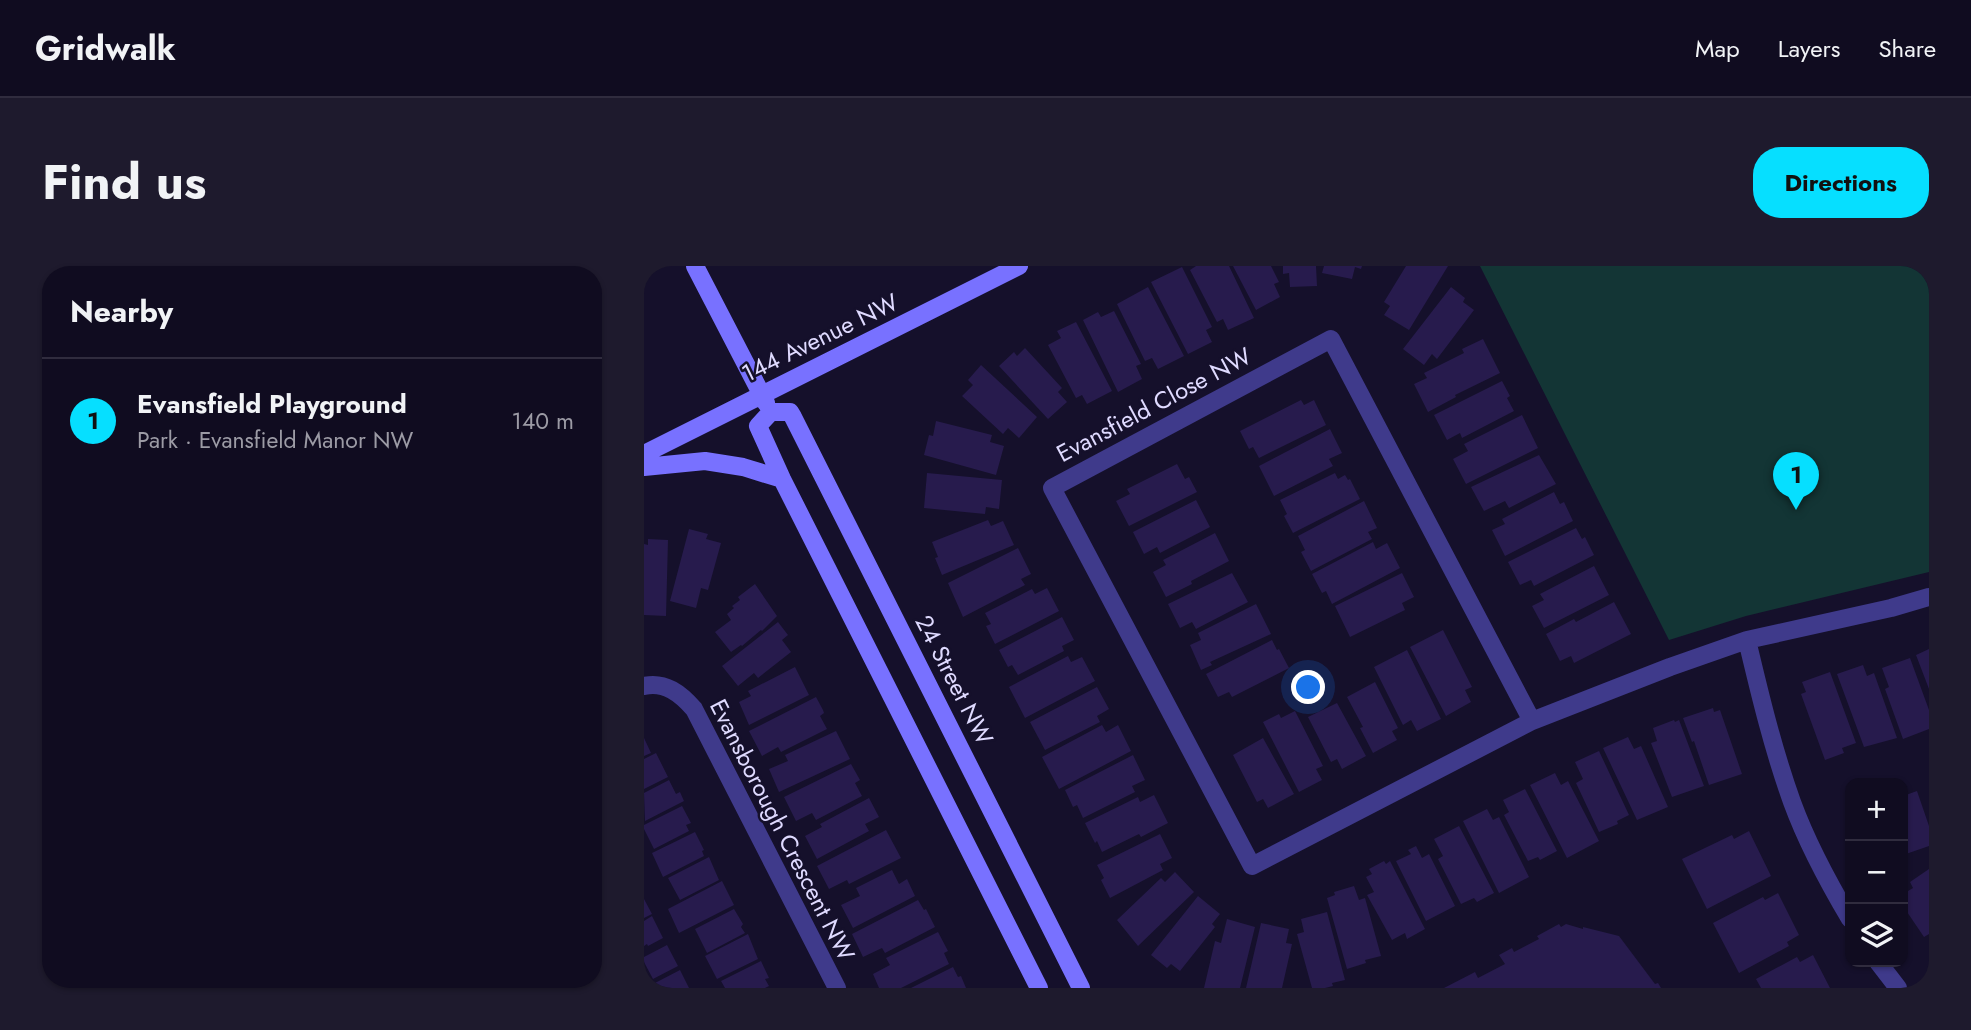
<!DOCTYPE html>
<meta charset="utf-8">
<style>
body{margin:0;font-family:Jost,sans-serif;background:#1e1a2d;color:#f1f3f6}
.controls{position:absolute;right:21px;bottom:21px;display:grid;overflow:hidden;border-radius:14px;box-shadow:0 2px 5px #0004}
.controls button{width:63px;height:63px;display:grid;place-items:center;padding:0;border:0;border-bottom:2px solid #302c3e;background:#100c20;color:#f1f3f6;font:35px sans-serif}
.you{position:absolute;left:665px;top:422px;width:24px;height:24px;margin:-18px;border:5px solid #fff;border-radius:50%;background:#1a73e8;box-shadow:0 0 0 10px #1a73e833}
.badge{display:grid;place-items:center;width:46px;height:46px;border-radius:50%;background:#06dfff;color:#111;font-size:23px;font-weight:700}
.pin{position:absolute;translate:-50% -58px;filter:drop-shadow(0 2px 4px #0008)}
.pin::after{content:'';position:absolute;top:37px;width:24px;height:21px;background:inherit;clip-path:polygon(0 0,100% 0,50% 100%)}
.list{margin:0;padding:0;list-style:none}
h2{display:flex;justify-content:space-between;align-items:center;height:91px;margin:0;padding:0 28px;font-size:30px}
h2 small{font-size:23px;font-weight:400;color:#9c9ba5}
.list li{display:grid;grid-template-columns:46px 1fr auto;gap:21px;align-items:center;box-sizing:border-box;height:126px;padding:0 28px;border-top:2px solid #302c3e}
.list b{display:block;font-size:26px;white-space:nowrap}
.list p{margin:0;font-size:23px;white-space:nowrap;color:#9c9ba5}
.list em{font-size:23px;font-style:normal;color:#9c9ba5}
.icon{flex:none;width:38px;height:38px;fill:none;stroke:currentColor;stroke-width:2;stroke-linecap:round;stroke-linejoin:round}
.map{position:relative;flex:none;width:1285px;height:722px;overflow:hidden;border-radius:28px}
header{display:flex;align-items:center;gap:42px;box-sizing:border-box;height:98px;padding:0 35px;background:#100c20;border-bottom:2px solid #302c3e}
header strong{font-size:33px}
nav{display:flex;gap:38px;margin-inline-start:auto;font-size:24px}
.intro{display:flex;align-items:center;justify-content:space-between;box-sizing:border-box;height:168px;padding:0 42px}
h1{margin:0;font-size:49px}
.button{padding:18px 32px;border-radius:28px;background:#06dfff;color:#111;font-size:24px;font-weight:700}
main{display:flex;gap:42px;padding:0 42px}
aside{flex:1;background:#100c20;border-radius:28px;box-shadow:0 2px 5px #0004}
.map>svg:first-child{display:block}
</style>
<header>
<strong>Gridwalk</strong>
<nav><a>Map</a><a>Layers</a><a>Share</a></nav>
</header>
<div class="intro"><h1>Find us</h1><a class="button">Directions</a></div>
<main>
<aside>
<h2>Nearby<small></small></h2>
<ul class="list">
<li><span class="badge">1</span><div><b>Evansfield Playground</b><p>Park · Evansfield Manor NW</p></div><em>140 m</em></li>
</ul>
</aside>
<div class="map">
<svg width="1285" height="722" viewBox="0 0 1285 722">
<rect width="100%" height="100%" fill="#15102b"/>
<path fill="#133535" d="M836,0H1285V306L1102,350L1025,374Z"/>
<path fill="#271b4d" d="M552,0H585L610,52L584,64L579,53L573,56L546,4Z
M589,0H627L635,16L630,18L636,31L612,44Z
M639,0H672L673,20L646,21L645,7L639,8Z
M680,0H718L717,3L711,1L708,13L678,7Z
M762,0H804L765,64L740,49L746,40L740,36Z
M538,1L568,61L562,64L568,76L544,88L507,16Z
M504,21L540,90L514,103L508,92L501,95L473,38Z
M807,21L821,32L819,36L830,44L793,93L788,88L780,99L759,83Z
M470,45L497,98L492,100L498,113L474,126L439,54L454,46L457,51Z
M432,56L468,125L443,138L438,129L432,132L404,79L417,72L413,65Z
M839,73L856,107L811,129L812,131L784,146L770,118L783,112L780,107L820,87L818,83Z
M381,82L418,122L414,126L423,136L404,153L355,100L370,86L373,90Z
M337,99L393,151L375,172L364,162L359,168L318,130L329,119L324,114Z
M858,115L866,130L863,132L870,145L818,172L816,167L803,174L790,149Z
M657,134L660,139L670,134L682,159L615,192L609,181L605,183L596,165Z
M878,149L894,182L822,218L809,193L824,185L820,178Z
M292,155L348,169L346,176L360,180L352,209L280,189L285,169L289,170Z
M686,163L698,187L685,193L689,200L630,230L615,200Z
M895,189L912,218L865,242L861,235L840,245L827,221Z
M533,198L541,213L545,211L553,226L485,260L472,235L486,228L483,223Z
M283,207L358,214L355,243L342,241L341,248L280,242Z
M691,207L694,213L701,209L704,214L706,213L716,233L649,267L640,250L643,248L636,234Z
M910,226L916,238L920,236L929,255L861,290L848,264L861,258L858,253Z
M552,234L566,261L516,287L513,281L500,288L489,266Z
M720,235L733,262L724,266L728,273L667,305L657,286L661,284L654,270Z
M344,254L347,260L359,255L370,279L298,309L291,292L294,291L288,276Z
M932,262L938,273L941,271L950,289L890,320L887,314L876,319L864,296Z
M45,263L64,268L62,273L77,277L64,324L57,322L52,342L26,335Z
M571,267L585,295L547,315L548,318L522,331L509,306L522,299L519,294Z
M4,273L24,274L22,350L0,349V278L4,279Z
M729,276L732,283L743,277L756,302L688,338L682,325L678,327L668,308Z
M374,282L387,308L377,313L381,319L319,351L304,317Z
M950,300L965,329L900,362L888,340L900,334L896,328Z
M588,307L604,336L552,363L548,356L536,362L524,338Z
M758,307L770,331L758,337L761,344L706,371L691,340Z
M111,318L133,350L118,365L117,364L98,380L97,379L87,386L71,366L87,354L83,348L90,342L88,340L96,334L94,331Z
M403,322L415,345L351,378L342,360L347,358L341,347L388,323L391,328Z
M970,336L987,368L930,397L927,390L916,395L902,368L930,353L932,356Z
M612,338L627,368L566,396L568,399L557,404L546,379L557,374L554,367Z
M418,351L430,374L418,380L420,385L374,409L368,399L364,401L355,384Z
M134,356L144,369L138,374L147,386L114,412L110,407L94,420L78,400Z
M799,364L828,421L821,424L827,436L802,450L766,381Z
M628,374L633,384L635,383L645,402L588,431L585,426L574,431L562,408Z
M1285,383V423L1272,389Z
M763,384L797,453L773,465L767,454L759,459L730,401Z
M424,390L427,396L438,391L451,415L381,452L365,421Z
M1266,392L1285,444V463L1259,473L1241,423L1245,421L1238,402Z
M1219,399L1223,410L1230,407L1253,472L1220,481L1193,408Z
M151,401L165,429L105,459L95,436L107,430L104,425L108,423Z
M1186,406L1212,477L1198,482L1200,487L1181,494L1157,428L1162,426L1158,416Z
M731,416L754,462L748,465L753,474L729,487L716,462L719,461L703,431Z
M453,421L465,443L453,450L456,456L401,484L386,456Z
M172,431L179,444L180,447L176,450L183,463L137,486L134,481L118,490L105,465Z
M693,437L722,490L698,503L693,493L687,496L664,451Z
M1069,442L1070,446L1076,444L1098,508L1065,519L1050,475L1048,476L1039,452Z
M651,445L679,500L672,503L678,514L655,526L619,456L635,448L637,452Z
M1030,454L1031,456L1035,454L1060,520L1028,531L1007,477L1013,475L1009,462Z
M458,459L462,466L474,459L487,485L415,523L398,491Z
M192,465L206,493L135,526L125,503L144,495L141,489Z
M984,471L990,483L997,480L1024,541L993,554L959,482Z
M0,472L7,487L0,490Z
M619,472L650,528L624,542L619,533L613,536L589,489Z
M955,485L985,549L973,555L974,558L955,566L932,517L939,513L931,496Z
M12,487L24,511L0,523V493Z
M489,489L501,514L488,520L491,526L439,552L433,539L429,541L421,524Z
M207,498L216,514L211,517L218,530L172,554L168,547L152,555L140,531Z
M911,507L917,519L924,515L955,575L923,592L886,519Z
M25,514L32,528L36,526L40,535L1,555L0,527Z
M881,523L913,585L896,594L894,591L884,595L860,549L865,546L859,534Z
M1273,525L1285,560V580L1259,589V530Z
M510,529L524,557L497,571L495,568L458,586L453,575L451,577L441,557L494,531L496,536Z
M225,532L235,551L221,558L225,565L173,593L161,570L178,561L176,558Z
M38,540L47,557L42,559L45,565L10,583L0,563V559Z
M843,543L849,554L855,551L885,611L855,627L819,555Z
M815,560L850,627L833,636L830,632L817,638L794,593L799,590L790,573Z
M242,564L257,592L205,618L203,614L185,623L173,600Z
M1105,565L1127,610L1063,643L1038,593L1088,569L1090,573Z
M51,566L60,584L58,585L60,590L19,611L8,587Z
M516,568L528,592L516,598L519,604L466,632L457,614L460,612L453,599Z
M772,580L778,592L785,588L811,640L782,655L752,595L767,588L764,584Z
M65,591L75,614L36,634L24,612Z
M740,595L742,598L746,595L781,663L763,673L761,667L748,674L723,629L730,626L722,611L728,608L725,603Z
M1285,603V668L1280,671L1259,640V628L1269,622L1266,616Z
M248,604L255,618L263,613L271,630L209,662L197,639L216,630L212,622Z
M531,606L550,626L494,680L473,654L517,612L521,616Z
M78,615L90,639L35,667L24,643Z
M710,620L715,634L721,632L737,690L721,694L722,697L703,703L683,632L691,629L690,626Z
M1134,627L1155,669L1143,676L1145,680L1095,707L1069,657L1119,631L1121,634Z
M554,630L576,648L568,658L571,661L536,705L527,698L523,702L507,689Z
M0,633L8,648L0,652Z
M274,634L280,644L282,643L291,661L241,687L238,682L219,691L208,668Z
M90,643L99,658L97,661L101,667L63,687L51,663Z
M683,646L701,714L688,717L689,720L681,722H668L653,668L660,666L657,653Z
M8,650L19,672L4,680L3,678L0,680V655Z
M583,653L611,661L596,722H560L571,675L577,677Z
M617,657L645,663L642,677L648,678L638,722H602Z
M915,658L917,661L922,658L939,663V661L975,670L1011,718L1014,717L1017,722H800L831,706L834,712L861,698L855,689L868,682L870,686L895,673L893,670Z
M294,666L304,685L300,687L305,698L257,722H235L229,708L246,699L242,692Z
M104,668L114,693L73,713L61,690Z
M23,679L34,700L9,713L0,696V691Z
M1169,689L1186,722H1117L1112,713L1153,691L1156,696Z
M117,695L125,712L121,713L125,720L121,722H81L77,715Z
M309,701L314,711L317,710L322,722H267Z
M36,704L45,722H13L11,717Z"/>
<g fill="none" stroke-linecap="round" stroke-linejoin="round">
<path stroke="#3f3a8b" stroke-width="18" d="M1103,374C1116,429 1129,483 1148,536C1163,577 1184,616 1206,653
M0,420C21,415 37,428 50,443L193,722
M888,455L687,73L408,222L608,600L888,455L1026,401L1103,374L1247,342L1285,331
M1234,696L1254,722"/>
<path stroke="#7871ff" stroke-width="18" d="M51,0L122,137
M0,188L375,0
M0,201L61,195L99,201L138,213
M395,722L138,213L114,160L127,146H146L149,151L437,722"/>
</g>
<g text-anchor="middle" stroke-width="5" stroke-linejoin="round" paint-order="stroke">
<g font-size="24" fill="#dfdaff" stroke="#15102b">
<text transform="translate(176 72) rotate(-26)" y="8">144 Avenue NW</text>
<text transform="translate(510 139) rotate(-28)" y="8">Evansfield Close NW</text>
<text transform="translate(310 414) rotate(63)" y="8">24 Street NW</text>
<text transform="translate(138 564) rotate(63)" y="8">Evansborough Crescent NW</text>
</g>
</g>
</svg>
<div class="controls">
<button>+</button>
<button>−</button>
<button><svg class="icon" aria-label="layers" viewBox="0 0 24 24"><path d="M12 4l9 5-9 5-9-5zM3 14l9 5 9-5"/></svg></button>
</div>
<div class="you"></div>
<div class="pin badge" style="left:1152px;top:244px">1</div>
</div>
</main>
